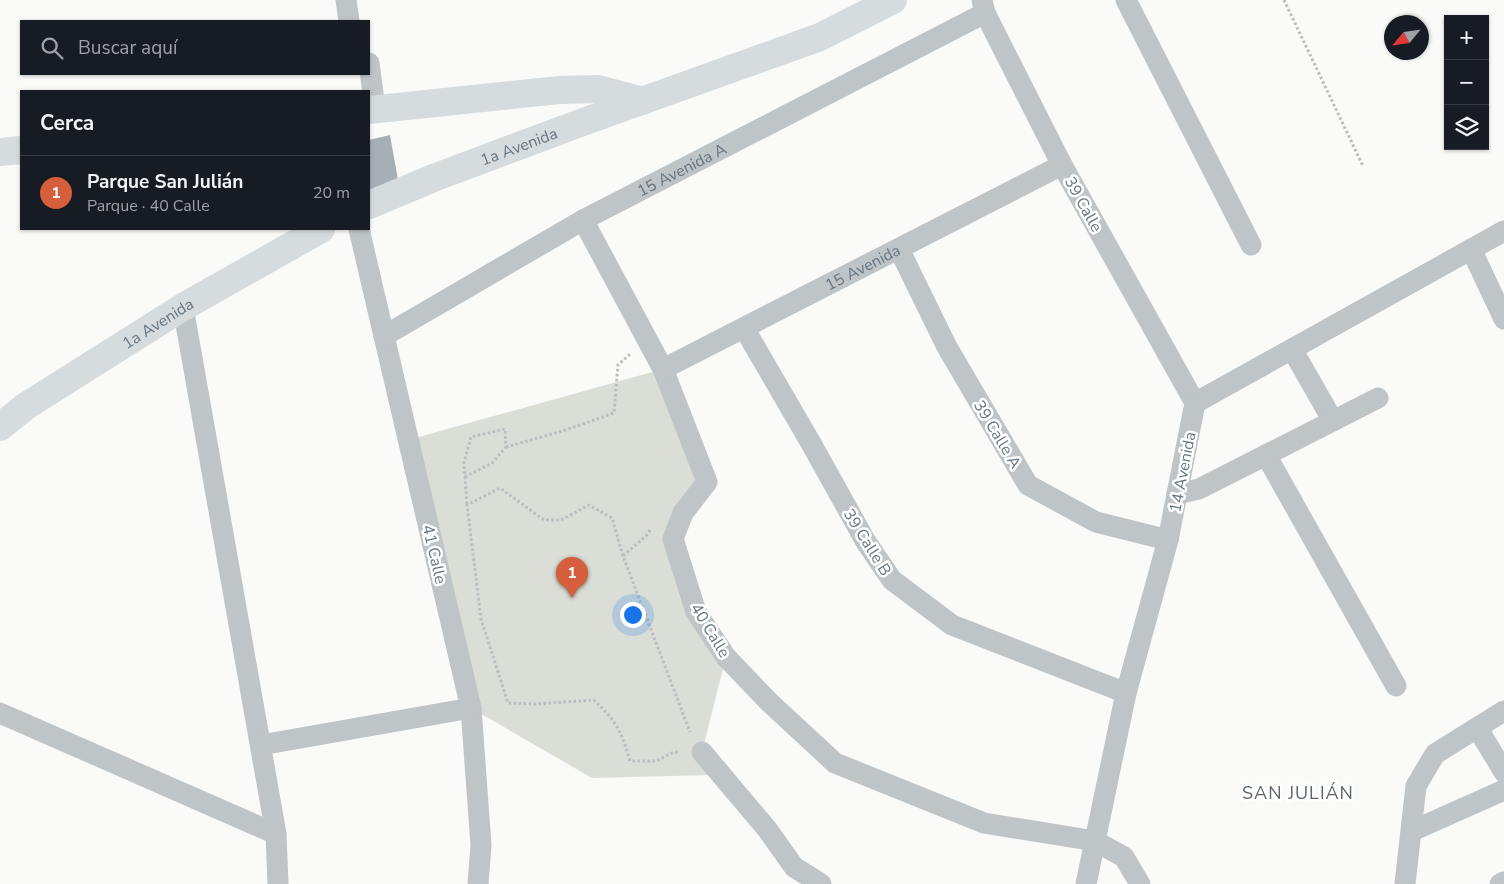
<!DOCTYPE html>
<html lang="es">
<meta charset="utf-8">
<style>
body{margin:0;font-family:"Nunito Sans",sans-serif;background:#242831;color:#f1f3f6}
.controls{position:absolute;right:15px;top:15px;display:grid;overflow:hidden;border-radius:0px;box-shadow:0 1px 4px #0004}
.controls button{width:45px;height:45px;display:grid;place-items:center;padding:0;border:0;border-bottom:1px solid #363941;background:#171b24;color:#f1f3f6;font:25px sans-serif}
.compass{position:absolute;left:1384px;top:15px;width:45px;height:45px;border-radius:50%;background:#171b24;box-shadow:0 1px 4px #0004;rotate:241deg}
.you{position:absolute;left:632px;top:614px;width:18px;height:18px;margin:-12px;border:4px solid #fff;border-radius:50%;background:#1a73e8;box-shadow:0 0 0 8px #1a73e833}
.badge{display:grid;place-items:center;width:32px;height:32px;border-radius:50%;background:#d55e3c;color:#fff;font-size:16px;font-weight:700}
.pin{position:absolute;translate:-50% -41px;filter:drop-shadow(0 1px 2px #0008)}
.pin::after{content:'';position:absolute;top:26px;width:18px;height:15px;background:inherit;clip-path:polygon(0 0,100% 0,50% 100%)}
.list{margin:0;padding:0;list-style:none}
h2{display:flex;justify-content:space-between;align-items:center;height:65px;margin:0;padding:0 20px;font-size:21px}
h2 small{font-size:16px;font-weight:400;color:#9ea1a6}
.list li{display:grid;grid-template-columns:32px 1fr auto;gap:15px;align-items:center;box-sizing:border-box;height:75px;padding:0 20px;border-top:1px solid #363941}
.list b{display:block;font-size:19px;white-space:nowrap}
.list p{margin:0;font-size:16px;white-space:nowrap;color:#9ea1a6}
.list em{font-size:16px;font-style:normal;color:#9ea1a6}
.icon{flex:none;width:28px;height:28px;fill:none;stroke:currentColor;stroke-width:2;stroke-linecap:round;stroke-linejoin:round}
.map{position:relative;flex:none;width:1504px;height:884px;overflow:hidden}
.search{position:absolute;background:#171b24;box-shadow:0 1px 4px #0004;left:20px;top:20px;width:350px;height:55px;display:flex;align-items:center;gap:12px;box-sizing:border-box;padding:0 18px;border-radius:0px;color:#9ea1a6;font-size:19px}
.panel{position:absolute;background:#171b24;box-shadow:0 1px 4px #0004;left:20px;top:90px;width:350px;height:140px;border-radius:0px}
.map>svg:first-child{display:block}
</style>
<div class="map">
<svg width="1504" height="884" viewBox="0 0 1504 884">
<rect width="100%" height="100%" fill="#fafaf8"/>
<path fill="#daded7" d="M663,369L707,482L673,539L726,657L702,752L711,775L592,778L471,708L408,440Z"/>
<path fill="#a6afb4" d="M390,135L398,180L369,195V140Z"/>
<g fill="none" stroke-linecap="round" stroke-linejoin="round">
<path stroke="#babdc0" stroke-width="3" stroke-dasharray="2.5 2.5" stroke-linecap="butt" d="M1284,0L1363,166
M506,447L566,430L614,413L618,365L630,354
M465,477L492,463L506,447L505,429L471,437L464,463L467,505
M650,530L647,535L623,556L690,732
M623,556L612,518L589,505L561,520H544L500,488L467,505L481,619L508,703L536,704L594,700C616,721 622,732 630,761H656L674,752H680"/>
<g stroke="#bfc4c7" stroke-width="21">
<path d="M346,0L349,21"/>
<path d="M982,0L985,13L1062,165L1195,403"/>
<path d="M1126,0L1251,245"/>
<path d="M369,63L375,109"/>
<path d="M583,220L663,369L707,482L683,513L673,539L696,612L726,657L769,702L835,763L984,823L1095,841L1124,857L1140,884"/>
<path d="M359,229L471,708L481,845L478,884"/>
<path d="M899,249L947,347L1028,485L1096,522L1168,540"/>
<path d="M1471,249L1504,319"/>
<path d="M183,307L276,834L278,884"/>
<path d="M744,328L812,445L866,542L892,580L952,625L1126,693"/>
<path id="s1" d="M384,336L583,220L985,13"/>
<path d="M1292,349L1333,421"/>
<path id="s2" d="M663,369L1062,165"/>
<path d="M1195,403L1504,231"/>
<path d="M1266,455L1396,686"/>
<path d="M1177,494L1199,489L1378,398"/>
<path d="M0,713L276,834"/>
<path d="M1478,729L1504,772"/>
<path d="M261,745L471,708"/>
<path d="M702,752L767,829L794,867L821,884"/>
<path d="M1412,831L1504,790"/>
<path d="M1086,884L1126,693L1168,540L1195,403"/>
<path d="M1405,884L1416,786L1435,754L1504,711"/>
<path d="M1500,884L1504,882"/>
</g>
<path stroke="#d6dbde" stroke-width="28" d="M369,110L559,90L598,89L643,101
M0,152L21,150"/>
<g stroke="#d6dbde" stroke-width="28">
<path id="s3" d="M369,205L436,177L583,122L820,37L893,0"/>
<path id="s4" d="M0,427L26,406L183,307L321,229"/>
</g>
</g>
<g text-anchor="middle" stroke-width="5" stroke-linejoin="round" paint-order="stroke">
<g font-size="16" fill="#667680" stroke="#fff">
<text dy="6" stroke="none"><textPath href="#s3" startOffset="161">1a Avenida</textPath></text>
<text dy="6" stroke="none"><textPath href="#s1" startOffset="341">15 Avenida A</textPath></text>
<text transform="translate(1084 204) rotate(61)" y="6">39 Calle</text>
<text dy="6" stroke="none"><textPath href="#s2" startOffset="224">15 Avenida</textPath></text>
<text dy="6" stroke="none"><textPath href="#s4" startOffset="189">1a Avenida</textPath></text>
<text transform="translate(998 434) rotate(59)" y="6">39 Calle A</text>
<text transform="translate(1182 472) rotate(-79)" y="6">14 Avenida</text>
<text transform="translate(868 542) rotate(58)" y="6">39 Calle B</text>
<text transform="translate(435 554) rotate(77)" y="6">41 Calle</text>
<text transform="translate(711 630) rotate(59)" y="6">40 Calle</text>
</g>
<g font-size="18" letter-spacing="1" fill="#59646c" stroke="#fff">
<text x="1298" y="799">SAN JULIÁN</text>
</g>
</g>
</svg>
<div class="controls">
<button>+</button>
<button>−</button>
<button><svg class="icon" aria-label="layers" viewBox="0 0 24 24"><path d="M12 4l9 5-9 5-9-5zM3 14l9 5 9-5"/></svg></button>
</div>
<svg class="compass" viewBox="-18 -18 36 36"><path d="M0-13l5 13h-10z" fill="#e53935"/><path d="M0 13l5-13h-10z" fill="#9ea1a6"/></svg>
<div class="you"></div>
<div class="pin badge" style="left:572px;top:598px">1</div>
<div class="search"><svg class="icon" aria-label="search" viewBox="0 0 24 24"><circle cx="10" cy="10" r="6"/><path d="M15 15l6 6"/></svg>Buscar aquí</div>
<section class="panel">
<h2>Cerca<small></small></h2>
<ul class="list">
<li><span class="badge">1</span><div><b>Parque San Julián</b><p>Parque · 40 Calle</p></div><em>20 m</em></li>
</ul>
</section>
</div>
